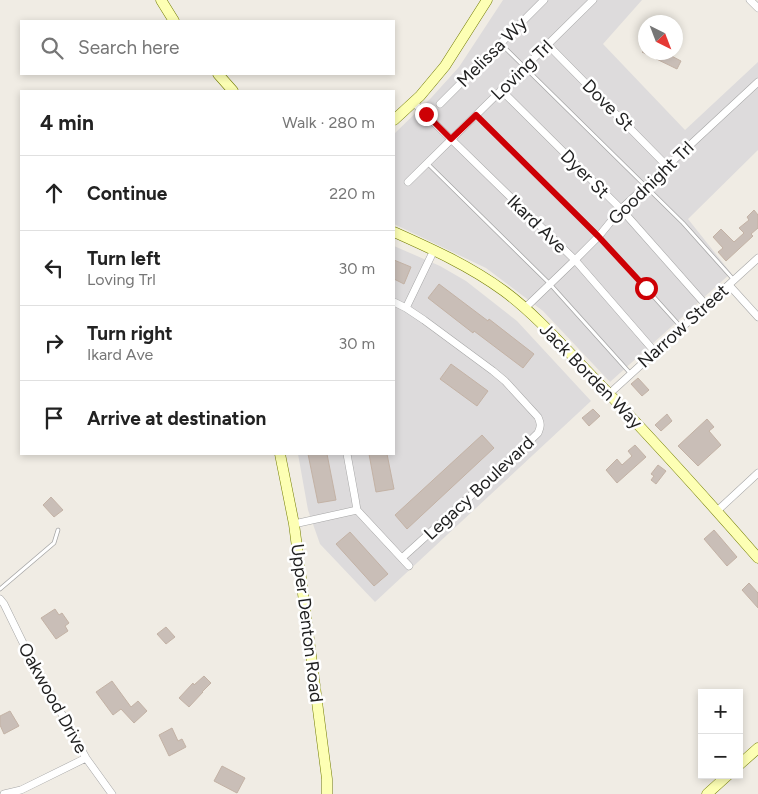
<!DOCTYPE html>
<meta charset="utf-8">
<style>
body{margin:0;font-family:Figtree,sans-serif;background:#f2f2f2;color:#222}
.controls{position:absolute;right:15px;bottom:15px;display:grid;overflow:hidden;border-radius:0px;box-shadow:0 2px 8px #0003}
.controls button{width:45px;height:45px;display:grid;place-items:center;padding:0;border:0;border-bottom:1px solid #e0e0e0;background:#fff;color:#222;font:25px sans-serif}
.compass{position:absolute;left:638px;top:15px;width:45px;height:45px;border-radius:50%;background:#fff;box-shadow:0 2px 8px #0003;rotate:138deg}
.stop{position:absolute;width:15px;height:15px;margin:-11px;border:4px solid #cd0005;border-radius:50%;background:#fff}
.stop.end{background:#cd0005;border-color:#fff;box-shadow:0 1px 5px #0008}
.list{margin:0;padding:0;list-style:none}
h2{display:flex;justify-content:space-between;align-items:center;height:65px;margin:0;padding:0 20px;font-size:21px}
h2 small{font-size:16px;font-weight:400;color:#767676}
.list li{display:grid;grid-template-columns:32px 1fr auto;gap:15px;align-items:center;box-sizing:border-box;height:75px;padding:0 20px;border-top:1px solid #e0e0e0}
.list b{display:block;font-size:19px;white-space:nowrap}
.list p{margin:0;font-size:16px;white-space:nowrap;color:#767676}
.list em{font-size:16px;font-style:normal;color:#767676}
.icon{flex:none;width:28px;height:28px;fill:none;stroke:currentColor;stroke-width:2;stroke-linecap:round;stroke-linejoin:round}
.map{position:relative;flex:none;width:758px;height:794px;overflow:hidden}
.search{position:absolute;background:#fff;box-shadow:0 2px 8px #0003;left:20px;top:20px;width:375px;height:55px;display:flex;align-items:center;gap:12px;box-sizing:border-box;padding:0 18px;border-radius:0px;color:#767676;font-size:19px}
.panel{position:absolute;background:#fff;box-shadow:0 2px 8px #0003;left:20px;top:90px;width:375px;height:365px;border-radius:0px}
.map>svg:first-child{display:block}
</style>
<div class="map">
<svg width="758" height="794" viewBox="0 0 758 794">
<rect width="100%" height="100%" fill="#f0ece4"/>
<path fill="#dddbdc" d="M503,0H642L603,44L685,130L758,62V150L688,219L731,273L610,382L543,311L486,268L394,224V134L431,98L459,67Z
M394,246L440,266L466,281L517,321L591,401L375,602L320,544L308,510L298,454H394Z"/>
<path fill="#c9beb7" stroke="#c3b2a5" d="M642,52H664L681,61L677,69Z
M754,210L758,215V228L751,234L753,236L726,261L718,252L723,248L713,237L721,229L734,242L744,233L739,228L749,220L747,217Z
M394,260L411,267L404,284L394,279Z
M439,284L488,321L489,319L534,354L523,368L474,331L473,333L428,298Z
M451,364L488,391L477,406L440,379Z
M638,378L649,390L642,396L631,384Z
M593,409L600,416L589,426L582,418Z
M667,414L672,421L661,431L655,425Z
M707,419L714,427L709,431L721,445L698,466L678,446Z
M482,435L494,448L407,529L395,515Z
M635,445L646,457L617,483L606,470L617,459L622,465L632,456L628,451Z
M308,454H327L336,500L318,503Z
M369,454H387L394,489L376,492Z
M658,465L666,471L656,484L651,480L654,476L651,474Z
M51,497L63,510L54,517L43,505Z
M714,530L737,557L727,566L704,539Z
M350,532L388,574L374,586L336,544Z
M749,583L758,593V608L742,590Z
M55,609L59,615L62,613L69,623L65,626L68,631L56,639L41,618Z
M166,627L175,637L166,644L157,634Z
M204,676L211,683L202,692H203L189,707L179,698L193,683L194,685Z
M112,681L131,707L138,701L147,711L134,723L121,709L113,715L96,692Z
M10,711L19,726L4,734L0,725V716Z
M172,728L178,741L182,739L186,747L169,756L159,735Z
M222,766L245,778L237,793L214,781Z"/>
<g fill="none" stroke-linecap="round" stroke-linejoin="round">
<g stroke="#a6a6a6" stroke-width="4.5">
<path id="lane" d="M501,44L683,223L734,280
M477,116L599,236L681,327
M428,164L550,284L630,373
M0,589L54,543L58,530"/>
</g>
<g stroke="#a6a6a6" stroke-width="8">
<path id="street" d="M750,0L758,8
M548,45L667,166
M501,90L621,209L706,305
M413,102L575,260L655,352
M440,104L544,0
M408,182L593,0
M729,285L758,317
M394,302L406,308L424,320L493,371L505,381L538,417C541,424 541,426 538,433L508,462L402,558
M406,308L434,250
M525,308L575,260L599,236L621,209L758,82
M609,394L758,258
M347,454L355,498L357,510
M717,511L758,473
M294,524L357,510L409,566
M0,599L4,604L26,649L86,758L112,794
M4,794L21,790L86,758"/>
</g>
<g stroke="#717b00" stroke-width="11">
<path id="secondary" d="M161,0L174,21
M218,74L233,91
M394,120L420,96L445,66L487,0
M394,232C432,249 470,266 504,291C535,314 562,345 589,373C647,433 703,495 758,558
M280,454L294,524L327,779V794
M739,765L758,748
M707,794L728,775"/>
</g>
<use href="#lane" stroke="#fff" stroke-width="3"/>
<use href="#street" stroke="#fff" stroke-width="7"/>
<use href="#secondary" stroke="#fdffb4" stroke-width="10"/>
</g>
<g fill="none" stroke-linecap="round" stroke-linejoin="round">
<path stroke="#cd0005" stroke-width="6" d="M426,114L451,139L476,115L598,236L646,288"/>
</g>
<g text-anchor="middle" stroke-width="5" stroke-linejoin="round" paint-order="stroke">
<g font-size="18" fill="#1f1f1f" stroke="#fff">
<text transform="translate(492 52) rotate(-45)" y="6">Melissa Wy</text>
<text transform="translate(522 70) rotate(-44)" y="6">Loving Trl</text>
<text transform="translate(608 105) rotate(45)" y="6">Dove St</text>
<text transform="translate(585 174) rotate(45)" y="6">Dyer St</text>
<text transform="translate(651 183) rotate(-44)" y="6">Goodnight Trl</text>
<text transform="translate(537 224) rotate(44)" y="6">Ikard Ave</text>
<text transform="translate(683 326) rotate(-42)" y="6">Narrow Street</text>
<text transform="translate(591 376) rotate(46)" y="6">Jack Borden Way</text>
<text transform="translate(479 488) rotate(-43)" y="6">Legacy Boulevard</text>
<text transform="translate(307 623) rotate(83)" y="6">Upper Denton Road</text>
<text transform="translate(53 698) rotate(61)" y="6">Oakwood Drive</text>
</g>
</g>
</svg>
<div class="controls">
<button>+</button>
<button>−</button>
</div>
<svg class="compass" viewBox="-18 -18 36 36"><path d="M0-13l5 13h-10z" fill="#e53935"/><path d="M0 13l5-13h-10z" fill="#767676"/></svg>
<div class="stop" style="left:646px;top:288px"></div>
<div class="stop end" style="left:426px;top:114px"></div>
<div class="search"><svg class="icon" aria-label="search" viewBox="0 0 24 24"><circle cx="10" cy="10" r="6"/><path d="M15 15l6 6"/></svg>Search here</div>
<section class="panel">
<h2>4 min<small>Walk · 280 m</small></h2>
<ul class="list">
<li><svg class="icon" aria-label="ahead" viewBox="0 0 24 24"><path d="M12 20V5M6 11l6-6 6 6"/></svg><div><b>Continue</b></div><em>220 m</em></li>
<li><svg class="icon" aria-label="left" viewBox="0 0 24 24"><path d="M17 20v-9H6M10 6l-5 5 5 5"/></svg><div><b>Turn left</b><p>Loving Trl</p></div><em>30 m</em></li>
<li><svg class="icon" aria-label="right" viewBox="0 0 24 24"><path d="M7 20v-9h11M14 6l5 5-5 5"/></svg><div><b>Turn right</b><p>Ikard Ave</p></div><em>30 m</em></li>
<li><svg class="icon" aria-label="arrive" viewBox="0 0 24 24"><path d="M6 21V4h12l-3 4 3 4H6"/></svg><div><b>Arrive at destination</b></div></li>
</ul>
</section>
</div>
